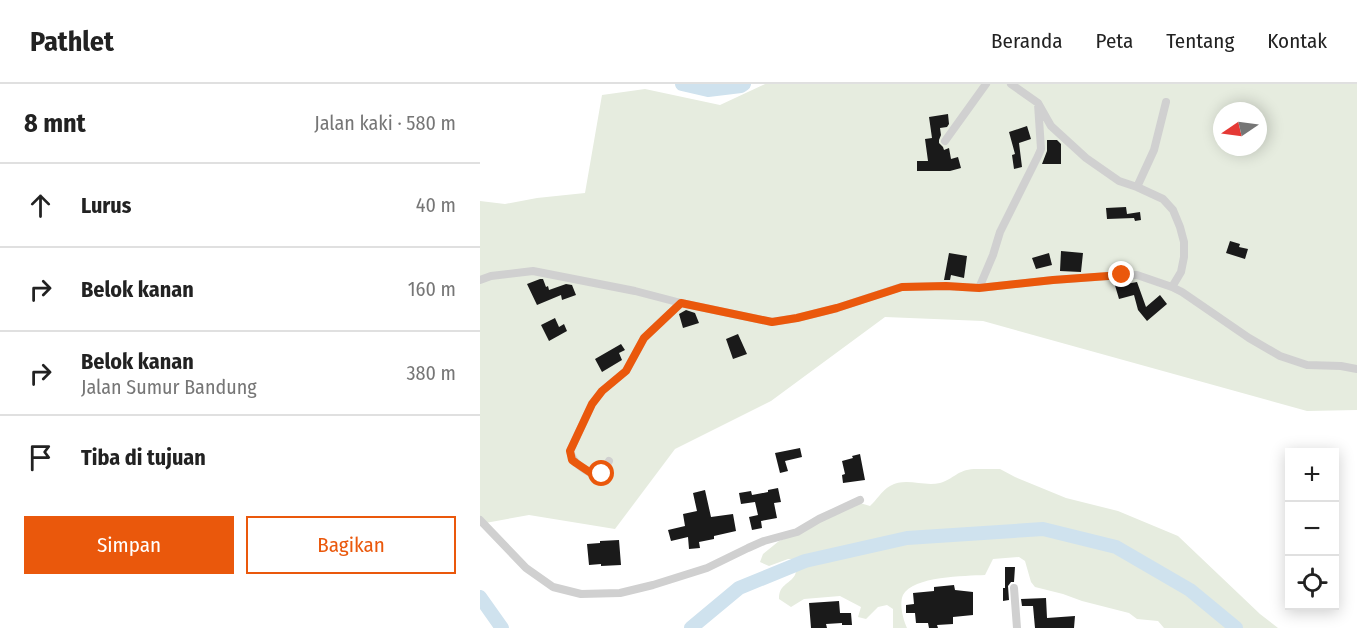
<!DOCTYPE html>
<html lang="id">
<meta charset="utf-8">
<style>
body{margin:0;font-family:"Fira Sans Condensed",sans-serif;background:#f2f2f2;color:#222}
.controls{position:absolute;right:18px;bottom:18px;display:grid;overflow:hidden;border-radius:0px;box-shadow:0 3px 15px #0003}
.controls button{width:54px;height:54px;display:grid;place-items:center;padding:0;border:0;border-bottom:2px solid #e0e0e0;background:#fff;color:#222;font:30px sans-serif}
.compass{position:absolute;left:733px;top:18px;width:54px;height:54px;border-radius:50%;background:#fff;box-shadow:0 3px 15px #0003;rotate:257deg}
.stop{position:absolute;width:18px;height:18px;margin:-14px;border:4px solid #ea580c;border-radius:50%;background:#fff}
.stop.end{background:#ea580c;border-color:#fff;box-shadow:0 2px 6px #0008}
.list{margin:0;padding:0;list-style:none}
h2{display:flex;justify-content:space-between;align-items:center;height:78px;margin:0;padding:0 24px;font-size:26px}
h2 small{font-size:20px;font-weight:400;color:#767676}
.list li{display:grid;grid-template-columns:39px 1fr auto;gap:18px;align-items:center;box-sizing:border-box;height:84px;padding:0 24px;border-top:2px solid #e0e0e0}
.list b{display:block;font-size:22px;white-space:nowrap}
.list p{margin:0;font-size:20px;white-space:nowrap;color:#767676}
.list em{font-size:20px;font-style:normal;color:#767676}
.actions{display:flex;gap:12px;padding:18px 24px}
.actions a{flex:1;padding:14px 0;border:2px solid #ea580c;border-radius:0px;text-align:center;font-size:21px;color:#ea580c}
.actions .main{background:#ea580c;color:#fff}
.icon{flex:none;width:33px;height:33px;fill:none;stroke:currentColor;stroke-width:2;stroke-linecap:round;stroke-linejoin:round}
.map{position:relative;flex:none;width:877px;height:544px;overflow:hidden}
header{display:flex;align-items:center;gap:36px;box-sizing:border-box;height:84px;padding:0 30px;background:#fff;border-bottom:2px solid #e0e0e0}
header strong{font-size:28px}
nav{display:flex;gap:33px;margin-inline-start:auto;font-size:21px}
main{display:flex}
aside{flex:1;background:#fff}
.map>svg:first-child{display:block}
</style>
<header>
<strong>Pathlet</strong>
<nav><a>Beranda</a><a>Peta</a><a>Tentang</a><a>Kontak</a></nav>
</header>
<main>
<aside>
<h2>8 mnt<small>Jalan kaki · 580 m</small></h2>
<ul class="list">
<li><svg class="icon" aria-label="ahead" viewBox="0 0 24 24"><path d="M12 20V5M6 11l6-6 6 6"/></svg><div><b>Lurus</b></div><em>40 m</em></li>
<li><svg class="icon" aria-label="right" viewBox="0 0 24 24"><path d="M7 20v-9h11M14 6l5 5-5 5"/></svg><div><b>Belok kanan</b></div><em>160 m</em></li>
<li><svg class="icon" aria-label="right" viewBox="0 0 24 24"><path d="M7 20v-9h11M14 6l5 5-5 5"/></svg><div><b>Belok kanan</b><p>Jalan Sumur Bandung</p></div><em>380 m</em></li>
<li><svg class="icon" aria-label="arrive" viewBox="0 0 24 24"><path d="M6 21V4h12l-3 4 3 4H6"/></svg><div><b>Tiba di tujuan</b></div></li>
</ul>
<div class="actions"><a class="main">Simpan</a><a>Bagikan</a></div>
</aside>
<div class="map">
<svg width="877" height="544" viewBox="0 0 877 544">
<rect width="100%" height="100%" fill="#fff"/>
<path fill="#e6ecdf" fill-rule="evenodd" d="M285,0H877V326L827,327L503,237L405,233L291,317L195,365L135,445L49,431L0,440V117L25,120L57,114L105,109L122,11L165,5L240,21ZM742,27H778V63H742Z
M494,385H520L535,393L586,414L638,427L698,452L780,530L798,544H684L678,537L657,535L649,529L602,517L583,510L555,503L551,498L545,477L539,473L513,475L505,491C485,492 433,492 423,511C419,520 423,535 427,544H413V525L407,521L398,523L386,535L378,533L381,523L360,512L324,515L311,523L299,515C299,500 309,501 315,491C317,486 316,481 316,475H308L289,482L280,478L283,470L299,457L318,450L340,437L380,419L390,422C397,416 401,407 410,402C426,393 443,403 460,399C474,395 477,386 494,385Z"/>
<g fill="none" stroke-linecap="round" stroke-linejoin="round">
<path stroke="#cfe2ee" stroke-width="14" d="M202,0L228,6L261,2L264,0
M0,513L22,544
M211,544L259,504L325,477L427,454L563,445L636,463L710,506L756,544"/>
</g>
<path fill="#1a1a1a" d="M468,30L469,40L467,43L460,44L461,51L459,56V59L463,63L464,66L469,64L471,75L478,73L481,84L470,87H437V77H448L445,55L452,54L449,33Z
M547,42L551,55L539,59L542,83L534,85L532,71L535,70L529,48Z
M567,56H577L581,60V80H562L567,67Z
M646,123L647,130L660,128L661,136L655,137L654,134L627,135L626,124Z
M750,157L760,160L759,163L768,165L765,175L746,169Z
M581,167L603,169L601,188L580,187Z
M469,169L487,172L484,194L471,191L470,196H464Z
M569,169L572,181L556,185L552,174Z
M60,195H63L66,203L68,202L69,206L86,200L92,201L96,211L82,216L81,211L57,221L47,200Z
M646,197V200L657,198L666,223L680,211L687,220L667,237L658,226L654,211L639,215L634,198Z
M206,226L215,229L219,239L203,244L199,230Z
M75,234L79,243L84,240L87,247L69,257L61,241Z
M258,250L267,270L253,275L246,255Z
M141,260L145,266L139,269L142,276L122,288L115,275Z
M320,364L322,373L305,377L308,387L300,389L295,369Z
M380,370L385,396L363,399L362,391L365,390L362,377L373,374L372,372Z
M298,404L301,418L294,419L297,434L281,437L282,444L272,446L269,433L278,431L275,418L261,420L259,409L271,407L272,411L288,408V406Z
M225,406L231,433L253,430L256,447L234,452V455L219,458L220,464L209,465L208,453L191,457L188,446L205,442L203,430L217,427L213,409Z
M139,456L141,481L121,482V480L109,481L107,460L120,459V457Z
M525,483H535L534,498H531L528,502L529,516L523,517V504H525Z
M474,501L475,506L493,508V531L473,533V540L457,541L458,544H449L448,539H436L435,529H426V521L434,520L433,509L454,507V503Z
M566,514L567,534L595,532L594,544H555L553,522H542L541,515Z
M359,517L360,529H371L372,541H362V539L346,540L347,544H331L329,519Z"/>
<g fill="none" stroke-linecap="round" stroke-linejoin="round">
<path stroke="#d0d0d0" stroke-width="8" d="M531,0L558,19L571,42L606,74L639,97L657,103L683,115L693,126L700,143L704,158V173L701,188L692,203
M465,57L506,0
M657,103L674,66L686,18
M0,196L11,192L53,187L155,207L201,219L292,238L317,234L357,224L421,203L466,202L499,204L573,196L643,191H657L692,203L702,208L769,254L800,272L827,281L861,282L877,285
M499,204L513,171L520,148L558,72L561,65L558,20
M129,377L122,390L116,392C105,386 93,380 90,367L112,320L122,307L146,287L164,254L201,219
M0,436L46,484L73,503L101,510L140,509L173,501L227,484L268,464L284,457L317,448L339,435L380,416
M534,504L537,544"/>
</g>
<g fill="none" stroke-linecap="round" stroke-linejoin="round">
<path stroke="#ea580c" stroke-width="8" d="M122,390L119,391H114L96,379L92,376L90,367L112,320L122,307L146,287L164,254L201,219L292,238L317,234L357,224L422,203L466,202L499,204L573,196L642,191"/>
</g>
</svg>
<div class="controls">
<button>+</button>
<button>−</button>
<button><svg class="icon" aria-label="locate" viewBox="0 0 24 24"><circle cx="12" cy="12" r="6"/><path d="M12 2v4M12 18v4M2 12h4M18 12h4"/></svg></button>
</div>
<svg class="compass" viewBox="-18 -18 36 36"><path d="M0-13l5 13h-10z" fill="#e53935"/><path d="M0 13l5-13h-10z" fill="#767676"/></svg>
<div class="stop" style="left:122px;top:390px"></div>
<div class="stop end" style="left:642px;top:191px"></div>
</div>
</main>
